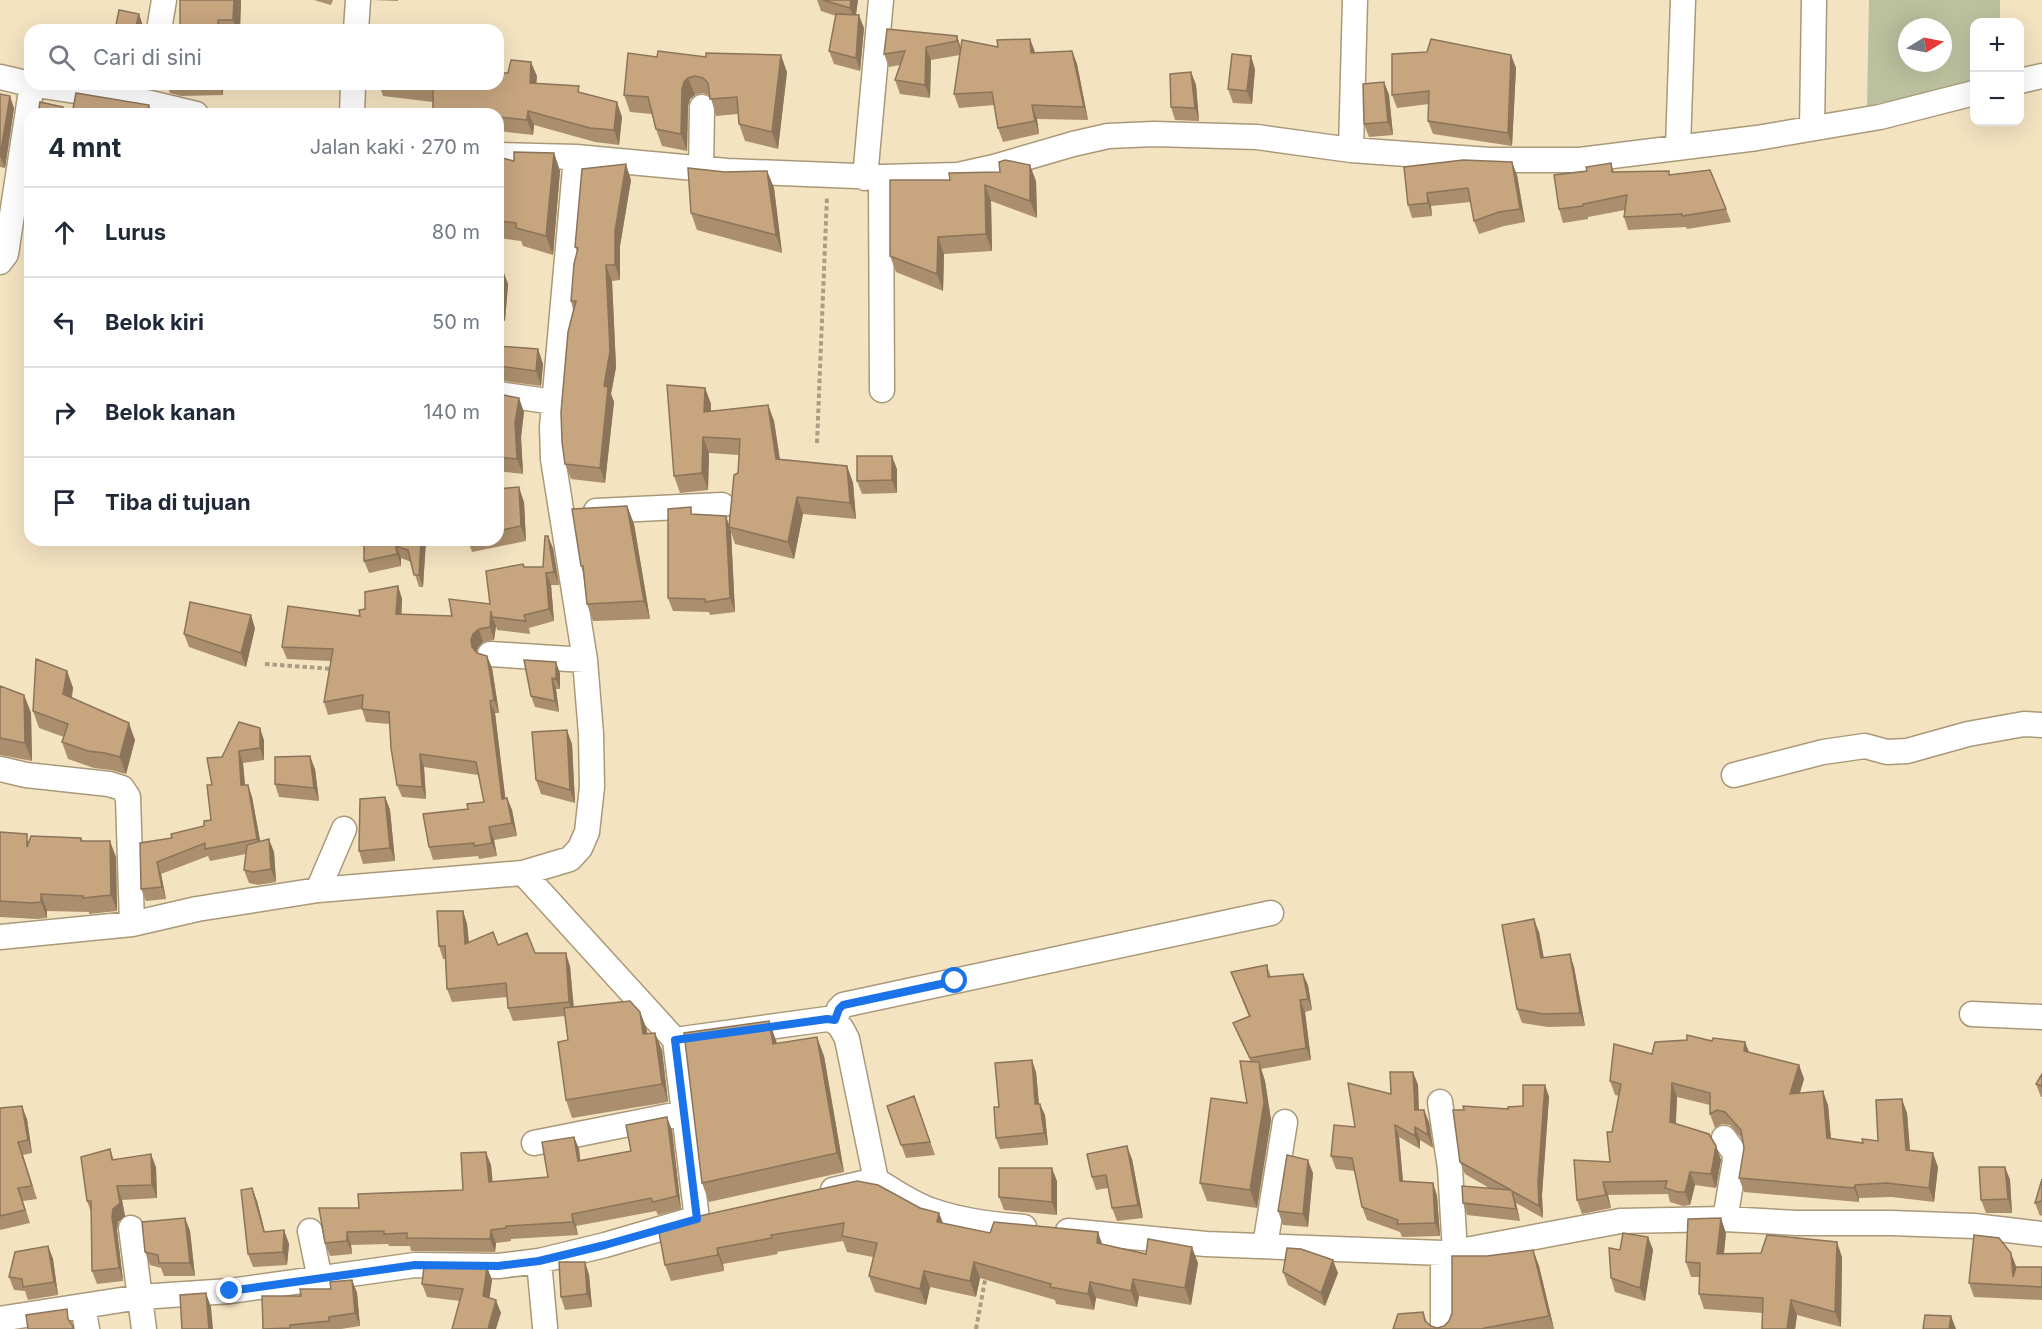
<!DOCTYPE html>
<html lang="id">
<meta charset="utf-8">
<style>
body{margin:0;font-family:Inter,sans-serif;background:#f2f2f3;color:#1f2937}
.controls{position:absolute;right:18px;top:18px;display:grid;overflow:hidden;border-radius:12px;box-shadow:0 6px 24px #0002}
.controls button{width:54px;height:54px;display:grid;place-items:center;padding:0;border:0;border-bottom:2px solid #e0e1e3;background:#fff;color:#1f2937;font:30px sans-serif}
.compass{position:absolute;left:1898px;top:18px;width:54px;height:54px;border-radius:50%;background:#fff;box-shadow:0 6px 24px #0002;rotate:80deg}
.stop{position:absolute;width:18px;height:18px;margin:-14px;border:4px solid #1a73e8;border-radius:50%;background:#fff}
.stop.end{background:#1a73e8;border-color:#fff;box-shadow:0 2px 6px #0008}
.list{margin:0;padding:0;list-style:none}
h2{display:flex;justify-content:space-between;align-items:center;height:78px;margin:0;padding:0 24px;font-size:26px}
h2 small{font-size:20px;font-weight:400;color:#747a83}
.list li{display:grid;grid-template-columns:39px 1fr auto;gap:18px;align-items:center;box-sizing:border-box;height:90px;padding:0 24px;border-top:2px solid #e0e1e3}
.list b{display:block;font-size:22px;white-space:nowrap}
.list em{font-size:20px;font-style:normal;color:#747a83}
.icon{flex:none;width:33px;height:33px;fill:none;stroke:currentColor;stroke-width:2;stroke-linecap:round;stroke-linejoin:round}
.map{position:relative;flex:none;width:2042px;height:1329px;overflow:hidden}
.search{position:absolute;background:#fff;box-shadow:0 6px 24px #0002;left:24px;top:24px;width:480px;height:66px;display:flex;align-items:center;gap:15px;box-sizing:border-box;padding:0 21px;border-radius:18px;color:#747a83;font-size:22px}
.panel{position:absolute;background:#fff;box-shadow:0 6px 24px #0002;left:24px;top:108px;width:480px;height:438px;border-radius:18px}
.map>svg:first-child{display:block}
</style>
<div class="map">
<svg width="2042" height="1329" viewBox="0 0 2042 1329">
<rect width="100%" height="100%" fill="#f4e3c1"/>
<path fill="#bbc19e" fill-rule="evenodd" d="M1869,0H2000V22H1974V83L1867,106ZM1907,27H1943V63H1907Z"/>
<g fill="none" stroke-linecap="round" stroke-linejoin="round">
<g stroke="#a99978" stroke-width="27">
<path id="minor" d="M159,30L164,0
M356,30L358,0
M0,77L30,84
M2020,81L2042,76
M30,84L146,102L196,114
M352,114L353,84
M1812,128L1814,0
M1678,148L1683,0
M1351,150L1355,0
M498,155L576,157L727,171L881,177L958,175L994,167L1073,144L1108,136L1154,134L1257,137L1351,150L1490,160H1580L1757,138L1880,117L1974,93
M701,169L702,107
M881,177L882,390
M865,178L881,0
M0,262L6,254L32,84
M498,394L554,402
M596,511L722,505
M490,654L585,660
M0,769L26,775L109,784L122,788L128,797L132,924
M1734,775L1823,752L1865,746L1887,752L1907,751L1968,734L2024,724L2042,725
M523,873L675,1040L827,1019C839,1021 842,1029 847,1039L876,1180
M318,890L344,829
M0,937L132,924L197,909L318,890L523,873L570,859L580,848L587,832L592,787L591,734L585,660L553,459L552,427L576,157
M1972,1014L2042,1017
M835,1020L839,1009L843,1005L1271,913
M675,1040L697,1219
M1440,1102L1450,1168L1455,1252
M1724,1138L1734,1152L1735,1160L1725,1219
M534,1143L684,1113
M833,1190L876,1180C894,1191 912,1204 933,1211C962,1221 994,1225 1024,1227
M131,1228L144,1329
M310,1231L320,1279
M1068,1231L1206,1244L1443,1253L1455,1252L1620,1221L1725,1219L1797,1223H1891L1974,1226L2042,1234
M1265,1246L1285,1122
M1443,1253V1329
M539,1261L545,1327
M83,1306L87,1329
M0,1319L140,1297L230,1291L415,1265L498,1266L539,1261L605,1245L687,1221"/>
</g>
<path stroke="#ab9d83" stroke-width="4" stroke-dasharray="4.5 3" stroke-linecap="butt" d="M817,443L827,196
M265,664L333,669
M976,1329L986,1275"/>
<use href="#minor" stroke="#fff" stroke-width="24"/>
</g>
<path fill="#aa8e6d" d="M241,0L240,30H105L139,14L143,26H180Z
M314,0H333L331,5Z
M372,0H398V1Z
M817,0H858L856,15L864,28L860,71L834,64L829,51L836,16L821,11Z
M957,36L961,48L998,47L1030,39L1035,53L1072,51L1077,64L1088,120L1037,119L1039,134L1003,142L998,128L994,105L959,108L954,94L960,55L931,60L930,98L900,94L895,80L900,65L889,67L884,54Z
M1511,55L1516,68L1512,146L1433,134L1428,121L1429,104L1397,108L1392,95Z
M657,57L787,72L778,149L745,141L739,124L738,114L716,116L710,95L702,93L695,95L690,99L688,106L687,151L662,146L656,129L652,114L630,112L624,95Z
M1255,69L1252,104L1233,103L1228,89Z
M1191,72L1196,85L1199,121L1175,120L1171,107Z
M537,76L536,83L582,93L622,117L619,145L595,142L534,125L533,135L498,131V114L433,102L383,96L379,84H498Z
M1384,82L1389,95L1393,135L1369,137L1364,124Z
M167,84H223V95L181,96L170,93Z
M0,94L14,108L5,168L0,167V171Z
M554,153L560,171L553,255L523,246L521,241L498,238V157L514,161Z
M1611,163L1614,172L1670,175L1726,209L1731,222L1687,229L1686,227L1628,230L1624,217L1625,210L1588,217V219L1563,223L1559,209L1587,171Z
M1404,167L1517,175L1525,222L1504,226L1479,234L1474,221L1471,202L1431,206L1432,216L1412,218L1408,205Z
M767,171L774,188L782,253L697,230L691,213Z
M631,180L620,246V280L612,281L616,367L611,394L614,402L605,483L571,479L565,464L573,309L571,301L577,251L575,247Z
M890,180L1036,181L1037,218L991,201L992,251L944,254L943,291L896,272L890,256Z
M498,268L508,284L505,321L498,320Z
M498,346L538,349L543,364L541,386L498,380Z
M705,388L711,404V411L768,405L774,421L780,459L847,466L853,483L856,519L803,514L794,559L735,544L731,532L735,612L710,615L709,612L673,611L668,598L693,514L726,516L729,525L738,473L739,455L709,453L708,490L680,493L674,476Z
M498,394L524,412L521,437L523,474L498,471Z
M897,469V493L862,494L857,481Z
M498,489L524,502L526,541L472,552L468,540H498Z
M627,506L634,524L650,619L593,621L587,604L583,573L581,566Z
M361,540H426L423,587H419L411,562L401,558V566L369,573L364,561V543H362Z
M553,548L559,585H551L554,621L529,628L530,634L497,630L496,626L494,640L483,642L478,647L476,652L487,656L492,668L499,713H495L505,798H507L512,810L517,836L494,840L497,856L479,859L478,856L433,860L429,847L468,809L484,802L478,775L424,767L426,799L402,797L397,785L389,724L366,722L362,709L328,715L324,702L331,661L287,659L282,647L360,616L365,609L398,586L402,599L401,614L452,616L490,604L523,564L525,567H543Z
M255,628L246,667L189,647L184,634Z
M67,671L73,688L72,698L135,740L126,774L111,770L94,768L68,759L62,742L64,737L39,728L33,711Z
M560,673V689H556L559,712L535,707L531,696Z
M0,686L24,695L31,713L32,761L0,755Z
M264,740V760L243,763L245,785H248L252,797L260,841L274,852L276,882L258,885L249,883L244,870L246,854L210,861L208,856L161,874L166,899L146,901L141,889L172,838L204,826L211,820L212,785L222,757Z
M572,744L575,803L541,794L536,780Z
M315,769L319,801L279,797L275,784Z
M385,797L390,810L395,861L363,864L359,851Z
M0,832L29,841L81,838L82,841L116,857L117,911L89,914V912L47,911V918L37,919L0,917Z
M463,911L467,924L469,942L498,945L535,953L570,966L574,1007L640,1012L647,1030V1034L662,1050L668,1102L572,1118L566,1100L568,1040L565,1016L513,1021L508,1008L507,997L452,1002L447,989L445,959H443L439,946Z
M1539,932L1544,958L1574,967L1585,1026L1548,1027L1522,1023L1517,1009Z
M1267,965L1271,977L1308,985L1312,1010L1305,1012L1311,1060L1261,1069L1265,1081L1271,1120L1257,1208L1207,1201L1200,1183L1247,1103L1251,1062L1238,1035L1233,1023L1249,1017L1231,972Z
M776,1040L777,1044L824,1056L844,1172L709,1202L702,1183Z
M1745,1042L1749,1052L1799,1065L1804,1079L1800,1093L1828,1105L1831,1139L1863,1143L1878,1141L1907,1113L1910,1151L1938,1167L1934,1202L1892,1197L1859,1198V1202L1744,1192L1739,1178L1744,1148L1743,1140L1730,1125L1722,1124L1715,1128L1710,1114V1105L1677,1097L1676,1123L1716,1146L1721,1160L1716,1188L1695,1185L1690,1205L1683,1206L1670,1202L1668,1194L1608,1195L1611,1208L1582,1214L1577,1200L1610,1162L1612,1132L1619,1096L1615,1095L1610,1081L1652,1054Z
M1036,1072L1039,1104L1045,1115L1048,1145L1000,1149L996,1138L999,1107Z
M1413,1072L1418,1085L1419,1110L1429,1122L1433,1148L1420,1140V1149L1399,1137L1403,1181L1433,1183L1437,1196L1440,1236L1402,1237L1400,1232L1367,1220L1362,1207L1355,1171L1336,1169L1331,1156L1355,1127L1391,1094Z
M2042,1074V1097H2041L2036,1084Z
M1545,1085L1549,1097L1542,1195L1543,1218L1516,1203L1520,1221L1467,1215L1463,1203L1491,1189L1465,1174L1460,1162L1508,1109L1523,1106Z
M914,1096L935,1155L906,1158L887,1106Z
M0,1108L27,1119L32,1153L23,1155L37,1199L23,1201L30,1223L0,1230Z
M672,1130L681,1209L658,1215L656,1211L576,1226L578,1235L511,1239V1241L496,1243L495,1252L411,1251L410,1246H389L388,1244L351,1245L352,1254L330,1256L325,1243L359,1208L463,1190L491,1165L492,1182L548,1177L574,1137L579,1149L580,1161L631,1151Z
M110,1149L114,1160L156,1167L157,1198L122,1200L125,1216L118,1222L117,1230L123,1281L97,1284L92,1271L91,1212L87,1201Z
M1132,1159L1143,1218L1117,1221L1112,1208L1108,1188L1096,1190L1092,1177Z
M2005,1167L2010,1180L2012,1213H1986L1981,1200Z
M1313,1173L1308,1227L1283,1225L1278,1211Z
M2042,1179V1215L2040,1216L2035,1203Z
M1057,1181V1215L1004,1210L999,1197Z
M252,1188L257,1201L265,1232L284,1230L289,1244L287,1265L253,1267L248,1254Z
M920,1208L939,1213L943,1223L990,1233L1103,1244L1146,1254L1198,1263L1191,1305L1139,1296L1137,1307L1096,1298L1094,1310L1056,1304L1055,1300L980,1278L976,1297L930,1287L926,1305L875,1292L869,1276L873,1257L847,1252L843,1241L777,1252L778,1254L723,1264L724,1271L671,1281L665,1265L658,1227Z
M185,1218L190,1231L195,1276H164L161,1268L150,1265L145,1252Z
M1726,1233L1724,1254L1842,1257L1841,1327L1797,1315L1795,1329H1762L1763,1313L1704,1309L1699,1294L1700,1277H1691L1686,1262Z
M1648,1237L1653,1250L1645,1301L1615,1292L1611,1278L1620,1250Z
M48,1246L53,1259L58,1295L28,1300L25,1291L14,1290L9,1277Z
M1533,1250L1539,1266L1554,1329H1393L1423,1312L1427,1322L1431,1326L1437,1328L1444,1326L1449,1321L1487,1256Z
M585,1262L589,1275L592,1307L565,1310L561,1297Z
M487,1267L492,1280L489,1298L501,1313L460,1301L427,1297L422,1284Z
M2016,1267H2042V1300L1974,1297L1969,1283Z
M1283,1272L1338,1273L1325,1306L1288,1285Z
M352,1280L357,1293L360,1326L341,1329H263L301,1296L331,1289Z"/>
<path fill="#8b7459" d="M234,0H241L240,30H237L233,20Z
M851,0H858L855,21L850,8Z
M139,14L144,30L136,26Z
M859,15L864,28L860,71L856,58Z
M218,20L222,30H218Z
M957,36L961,49L962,54L957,41Z
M1030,39L1035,52L1036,67L1031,53Z
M926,47L931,60L930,98L925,85Z
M1072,51L1077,64L1088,120L1084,107Z
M781,55L787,72L778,149L772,132Z
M1511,55L1516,68L1512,146L1508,133Z
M1251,56L1255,69L1252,104L1247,91Z
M531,62L537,76L535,98L530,83Z
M1191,72L1196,85L1199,121L1195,108Z
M688,78L695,95L690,99L688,106L687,151L681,134L682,89L684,82Z
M1384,82L1389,95L1393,135L1388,122Z
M219,84H223V95Z
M10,96L14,108L5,168L0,156Z
M617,102L622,117L619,145L614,130Z
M149,105L152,114H147Z
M1032,105L1037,119L1039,134L1035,121Z
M528,111L534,125L533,135L527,120Z
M554,153L560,171L553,255L546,236Z
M1512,162L1517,175L1525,222L1520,209Z
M626,164L631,180L620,246V280L615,265V231Z
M1030,165L1036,181L1037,218L1030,201Z
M767,171L774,188L782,253L776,235Z
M985,185L991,201L992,251L986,234Z
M1427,193L1431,206L1432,216L1428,203Z
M938,237L944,254L943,291L937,274Z
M606,265L612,281L616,367L611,394L614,402L605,483L600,468L604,386Z
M503,270L508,284L505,321L500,307Z
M538,349L543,364L541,386L536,371Z
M705,388L711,404L710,428L704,412Z
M519,398L524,412L521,437L523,474L517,459L515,423Z
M768,405L774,421L782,475L776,459Z
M703,437L709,453L708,490L702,473Z
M892,456L897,469V493L892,480Z
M847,466L853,483L856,519L850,503Z
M519,487L524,502L526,541L521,526Z
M797,497L803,514L794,559L788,542Z
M627,506L634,524L650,619L644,601Z
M726,516L731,532L735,612L730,598Z
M548,536L553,548L559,585L554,572Z
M421,540H426L423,587L419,575Z
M396,546L401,558V566L397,554Z
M546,573L551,585L554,621L549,609Z
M398,586L402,599L401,627L396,614Z
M491,611L492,617L496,626L494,640L490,627Z
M251,615L255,628L246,667L241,653Z
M479,629L483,642L478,647L476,653L472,647L471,640L473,634Z
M487,656L492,668L499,713L494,700Z
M556,662L560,673V689L556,679Z
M67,671L73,688L69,711L63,694Z
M552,678L556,689L559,712L555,701Z
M24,695L31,713L32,761L25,743Z
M490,701L495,713L507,811L502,799Z
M129,723L135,740L126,774L120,757Z
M260,728L264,740V760L260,748Z
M567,730L572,744L575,803L570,790Z
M239,751L243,763L246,797L241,785Z
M420,754L424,767L426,799L422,787Z
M310,756L315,769L319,801L314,788Z
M248,785L252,797L262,851L257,839Z
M385,797L390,810L395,861L390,848Z
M507,798L512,810L517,836L512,823Z
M489,827L494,840L497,856L492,843Z
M269,839L274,852L276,882L271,869Z
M110,841L116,857L117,911L111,895Z
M157,862L161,874L166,899L162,887Z
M41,894L47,911V918L41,902Z
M463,911L467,924L470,957L465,944Z
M1534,919L1539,932L1546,972L1541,958Z
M566,953L570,966L574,1015L569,1002Z
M1570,954L1574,967L1585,1026L1580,1013Z
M1303,974L1308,985L1312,1010L1308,999Z
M1300,1000L1305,1012L1311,1060L1306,1048Z
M640,1012L647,1030L649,1052L643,1034Z
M769,1021L776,1040L780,1063L773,1044Z
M655,1033L662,1050L668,1102L662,1084Z
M817,1037L824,1056L844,1172L837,1153Z
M1745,1042L1750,1055L1744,1051Z
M1032,1060L1036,1072L1040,1116L1035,1104Z
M1259,1062L1265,1081L1271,1120L1257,1208L1250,1190Z
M1799,1065L1804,1079L1795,1107L1790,1094Z
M1413,1072L1418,1085L1419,1122L1415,1110Z
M1672,1083L1677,1097L1675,1135L1670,1122Z
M1545,1085L1549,1097L1542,1195L1543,1218L1539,1206L1538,1183Z
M1823,1091L1828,1105L1832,1152L1827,1138Z
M1902,1099L1907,1113L1911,1164L1906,1150Z
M1040,1104L1045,1115L1048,1145L1044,1133Z
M22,1106L27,1119L32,1153L28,1140Z
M1424,1110L1429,1122L1433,1148L1428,1135Z
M667,1117L672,1130L681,1209L677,1196Z
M1395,1125L1399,1137L1404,1193L1400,1181Z
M1415,1127L1420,1140V1149L1415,1136Z
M574,1137L579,1149L582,1174L578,1161Z
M1127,1146L1132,1159L1143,1218L1138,1205Z
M1716,1146L1721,1160L1716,1188L1711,1174Z
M486,1152L491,1165L494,1195L489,1182Z
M1933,1153L1938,1167L1934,1202L1929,1188Z
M151,1154L156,1167L157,1198L152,1185Z
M1308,1160L1313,1173L1308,1227L1303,1214Z
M2005,1167L2010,1180L2012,1213L2008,1199Z
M1052,1168L1057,1181V1215L1052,1202Z
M1690,1172L1695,1185L1690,1205L1685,1192Z
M1603,1182L1608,1195L1611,1208L1606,1195Z
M1433,1183L1437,1196L1440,1236L1435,1223Z
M1855,1185L1859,1198V1202L1854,1188Z
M117,1186L122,1200L125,1216L118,1222L117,1230L123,1281L119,1268L112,1217Z
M252,1188L257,1201L268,1245L264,1232Z
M1512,1191L1516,1203L1520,1221L1516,1209Z
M939,1213L945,1229L937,1222Z
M572,1214L576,1226L578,1235L573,1222Z
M185,1218L190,1231L195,1276L190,1263Z
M1721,1218L1726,1233L1722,1269L1717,1254Z
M284,1230L289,1244L287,1265L283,1252Z
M491,1230L496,1243L495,1252L490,1239Z
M347,1232L351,1245L352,1254L347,1241Z
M1098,1232L1104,1249L1097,1243Z
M1648,1237L1653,1250L1645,1301L1640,1288Z
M1837,1242L1842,1257L1841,1327L1835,1312Z
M48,1246L53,1259L58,1295L54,1282Z
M1192,1247L1198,1263L1191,1305L1185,1288Z
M717,1248L723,1264L724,1271L718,1255Z
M1533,1250L1539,1266L1554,1329L1549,1316Z
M2011,1253L2016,1266L2017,1286L2013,1277Z
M1333,1260L1338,1273L1325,1306L1321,1293Z
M585,1262L589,1275L592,1307L587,1294Z
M974,1262L980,1278L976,1297L970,1281Z
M487,1267L492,1280L488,1309L483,1296Z
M924,1271L930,1287L926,1305L920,1289Z
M1133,1279L1139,1296L1137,1307L1131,1291Z
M352,1280L357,1293L360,1326L355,1313Z
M1090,1282L1096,1298L1094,1310L1088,1294Z
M206,1293L211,1307L213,1329H209Z
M496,1300L501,1313L496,1329H488Z
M1791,1300L1797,1315L1795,1329H1787Z
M1951,1316L1956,1329H1949Z"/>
<path fill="#c6a57f" stroke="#8b7459" stroke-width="1.5" d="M180,0H234L233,20H218V30H105L106,25H116L119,10L139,14L136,26H180Z
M823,0H851L850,8Z
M836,14L859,15L856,58L829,51Z
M446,27L469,29V30H447Z
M887,29L957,36V41L926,47L925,85L895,80L905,51L884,54Z
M1030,39L1031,53L1072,51L1084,107L1032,105L1035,121L998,128L992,92L954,94L962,40L998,47L997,40Z
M1431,39L1511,55L1508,133L1428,121L1429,91L1392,95V54L1427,52Z
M658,51L706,57V53L781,55L772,132L739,124L737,97L710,99L708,83L703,78L695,76L688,78L684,82L682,89L681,134L656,129L648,97L624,95L628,53L657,57Z
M1232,54L1251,56L1247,91L1228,89Z
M511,60L531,62L530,83L579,86L578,92L617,102L614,130L590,128L528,111L527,120L498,117V114H433V88L402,84H498V73H508Z
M1191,72L1195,108L1171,107L1170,74Z
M1384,82L1388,122L1364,124L1363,84Z
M76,93L149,105L147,114H72Z
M0,94L10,96L0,156Z
M40,102L63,107L61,114H38Z
M514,152L554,153L546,236L516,228V223L498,221V157L514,161Z
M1005,160L1030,165V201L985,185L986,234L938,237L937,274L890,256V180H950L949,173L1000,172L999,162Z
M1463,160L1512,162L1520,209L1499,212L1474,221L1468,188L1427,193L1428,203L1408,205L1404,167Z
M1611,163L1612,172L1669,171V175L1710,170L1726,209L1682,216V214L1624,217L1627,195L1583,204V206L1559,209L1554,175L1587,171L1586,167Z
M626,164L615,231V265H606L610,351L604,386L608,387L600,468L565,464L562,442L561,412L568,332L576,301H571L574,264L578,248L575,247L582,169Z
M688,168L725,172L767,171L776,235L691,213Z
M498,268L503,270L500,307L498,306Z
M498,346L538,349L536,371L498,366Z
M667,385L705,388L704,412L768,405L776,459L847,466L850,503L797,497L788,542L729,527L734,475L738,473L740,439L703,437L702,473L674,476Z
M498,394L519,398L515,423L517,459L498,457Z
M857,456H892V480L857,481Z
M519,487L521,526L498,531V489Z
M627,506L644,601L587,604L583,566H581L572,509Z
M691,507V514L726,516L730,598L705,602V599L668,598V509Z
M545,536H548L554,572L546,573L549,609L524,615L526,621L492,617L491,611L490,627L479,629L473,634L471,640L472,647L477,653L487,656L494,700L490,701L502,799L507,798L512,823L489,827L492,843L474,846V843L429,847L423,814L468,809L467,804L484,802L476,762L420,754L422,787L397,785L391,748L389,712L362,709L363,695L324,702L333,649L282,647L288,606L360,616L359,610L365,609V592L398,586L396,614L452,616L449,599L490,604L486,571L523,564L524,567H543Z
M364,540H421L419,575H414L408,550L396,546L397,554L364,561Z
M190,602L251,615L241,653L184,634Z
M36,659L67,671L63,694L129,723L120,757L105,753L88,751L62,742L68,724L33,711Z
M524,660L556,662V679L552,678L555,701L531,696Z
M0,686L24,695L25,743L0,738Z
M239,722L260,728V748L239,751L241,785H248L257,839L205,849V843L157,862L162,887L141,889L140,843L172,838L171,834L204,826V821L211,820L207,785H212L207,758L222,757Z
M567,730L570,790L536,780L532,732Z
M310,756L314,788L275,784V757Z
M385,797L390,848L359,851L360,799Z
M0,832L27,834V847L31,836L81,838V841H110L111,895L83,898V896L41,894V902L31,903L0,901Z
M269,839L271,869L253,872L244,870L247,845Z
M437,911H463L465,944L493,932L498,945L527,933L535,953H566L569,1002L508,1008L506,983L447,989L445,946H439Z
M1534,919L1541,958L1570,954L1580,1013L1543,1014L1517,1009L1502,925Z
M1267,965L1268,977L1303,974L1308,999L1300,1000L1306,1048L1250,1058L1233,1023L1250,1016L1231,972Z
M630,1001L640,1012L643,1034L655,1033L662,1084L566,1100L558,1042L568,1040L564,1008Z
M769,1021L773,1044L817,1037L837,1153L702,1183L684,1033Z
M1687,1035L1712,1041L1713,1038L1745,1042L1744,1051L1799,1065L1790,1094L1823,1091L1827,1138L1863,1143L1862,1139L1878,1141L1876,1100L1902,1099L1906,1150L1933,1153L1929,1188L1887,1183L1855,1185L1854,1188L1739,1178L1744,1148L1741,1130L1725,1112L1717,1110L1710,1114V1093L1672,1083L1670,1122L1709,1134L1716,1146L1711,1174L1690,1172L1685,1192H1678L1665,1188L1667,1181L1603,1182L1606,1195L1577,1200L1574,1160L1610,1162L1607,1132H1612L1621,1084L1610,1081L1614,1044L1652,1054L1655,1042L1687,1040Z
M1032,1060L1035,1104H1040L1044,1133L996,1138L994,1107H999L995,1063Z
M1240,1061L1259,1062L1264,1102L1250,1190L1200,1183L1211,1098L1247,1103Z
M1390,1072H1413L1415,1110H1424L1428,1135L1415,1127V1136L1395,1125L1400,1181L1433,1183L1435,1223L1397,1224L1398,1220L1362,1207L1352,1158L1331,1156L1334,1125L1355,1127L1348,1083L1391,1094Z
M2042,1074V1086L2036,1084Z
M1523,1085H1545L1538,1183L1539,1206L1512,1191L1516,1209L1463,1203L1462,1186L1511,1190L1460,1162L1453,1110H1464L1463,1106L1508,1109V1107L1523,1106Z
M914,1096L930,1142L901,1145L887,1106Z
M22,1106L28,1140L18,1142L32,1186L18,1188L25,1210L0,1216V1108Z
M667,1117L677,1196L653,1202L651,1198L572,1214L573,1222L506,1226V1228L491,1230L490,1239L407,1238V1233L384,1234V1231L347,1232V1241L325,1243L319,1208H359L358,1194L463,1190L461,1153L486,1152L489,1182L548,1177L542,1142L574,1137L578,1161L631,1151L626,1125Z
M1127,1146L1138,1205L1112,1208L1106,1175L1092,1177L1087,1154Z
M110,1149L112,1160L151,1154L152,1185L117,1186L120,1203L113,1209L112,1217L119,1268L92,1271L91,1201H87L81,1157Z
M1287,1155L1308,1160L1303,1214L1278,1211Z
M1979,1167H2005L2008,1199L1981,1200Z
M999,1168H1052V1202L999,1197Z
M2042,1179V1201L2035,1203Z
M857,1181L878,1185L920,1208L939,1213L937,1222L990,1233L994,1222L1098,1232L1097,1243L1146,1254L1148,1239L1192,1247L1185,1288L1133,1279L1131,1291L1090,1282L1088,1294L1050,1287L1051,1284L974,1262L970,1281L924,1271L920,1289L869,1276L877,1243L842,1236L844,1223L771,1235L772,1238L717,1248L718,1255L665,1265L658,1227L695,1217Z
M252,1188L264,1232L284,1230L283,1252L248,1254L241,1190Z
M185,1218L190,1263H159L158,1255L145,1252L142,1222Z
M1721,1218L1717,1254L1761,1253L1767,1235L1837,1242L1835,1312L1791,1300L1787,1329H1762L1763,1298L1699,1294L1700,1263L1686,1262L1688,1219Z
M1623,1233L1648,1237L1640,1288L1611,1278L1609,1248L1620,1250Z
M1974,1235L1999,1238L2011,1253L2013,1277L2016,1267H2042V1287L1969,1283Z
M48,1246L54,1282L23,1287L22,1279L9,1277L15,1252Z
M1287,1248L1301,1249L1333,1260L1321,1293L1283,1272Z
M1533,1250L1549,1316L1484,1328V1329H1393L1398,1314L1423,1312L1425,1321L1431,1326L1437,1328L1444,1326L1449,1321L1452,1313V1256H1487Z
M559,1262H585L587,1294L561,1297Z
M424,1266L487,1267L483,1296L496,1300L488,1329H452L463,1289L422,1284Z
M352,1280L355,1313L329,1317V1321L290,1325V1328L263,1329L262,1296H301L300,1289H331L330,1282Z
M206,1293L209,1329H182L180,1295Z
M67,1309L68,1319L73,1326V1329H28L26,1315Z
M1925,1315L1951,1316L1949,1329H1923Z"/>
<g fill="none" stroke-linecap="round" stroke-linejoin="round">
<path stroke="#1a73e8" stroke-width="8" d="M230,1291L415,1265L498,1266L539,1261L605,1245L697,1219L675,1040L827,1019L835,1020L839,1009L843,1005L955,981"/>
</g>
</svg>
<div class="controls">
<button>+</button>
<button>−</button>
</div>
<svg class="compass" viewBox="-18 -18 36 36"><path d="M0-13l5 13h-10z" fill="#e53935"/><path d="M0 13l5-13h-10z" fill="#747a83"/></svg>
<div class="stop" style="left:955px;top:981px"></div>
<div class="stop end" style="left:230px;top:1291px"></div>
<div class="search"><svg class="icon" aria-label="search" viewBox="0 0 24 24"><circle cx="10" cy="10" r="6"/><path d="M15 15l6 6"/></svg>Cari di sini</div>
<section class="panel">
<h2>4 mnt<small>Jalan kaki · 270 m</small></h2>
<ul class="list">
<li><svg class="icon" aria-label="ahead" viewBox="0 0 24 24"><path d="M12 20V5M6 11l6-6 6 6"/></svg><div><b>Lurus</b></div><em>80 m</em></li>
<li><svg class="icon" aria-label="left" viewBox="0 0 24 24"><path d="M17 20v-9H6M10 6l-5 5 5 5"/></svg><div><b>Belok kiri</b></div><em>50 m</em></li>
<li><svg class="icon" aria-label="right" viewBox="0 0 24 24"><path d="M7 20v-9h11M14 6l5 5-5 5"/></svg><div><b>Belok kanan</b></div><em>140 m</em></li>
<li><svg class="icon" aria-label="arrive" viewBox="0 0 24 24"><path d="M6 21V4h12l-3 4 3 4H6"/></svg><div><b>Tiba di tujuan</b></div></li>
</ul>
</section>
</div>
